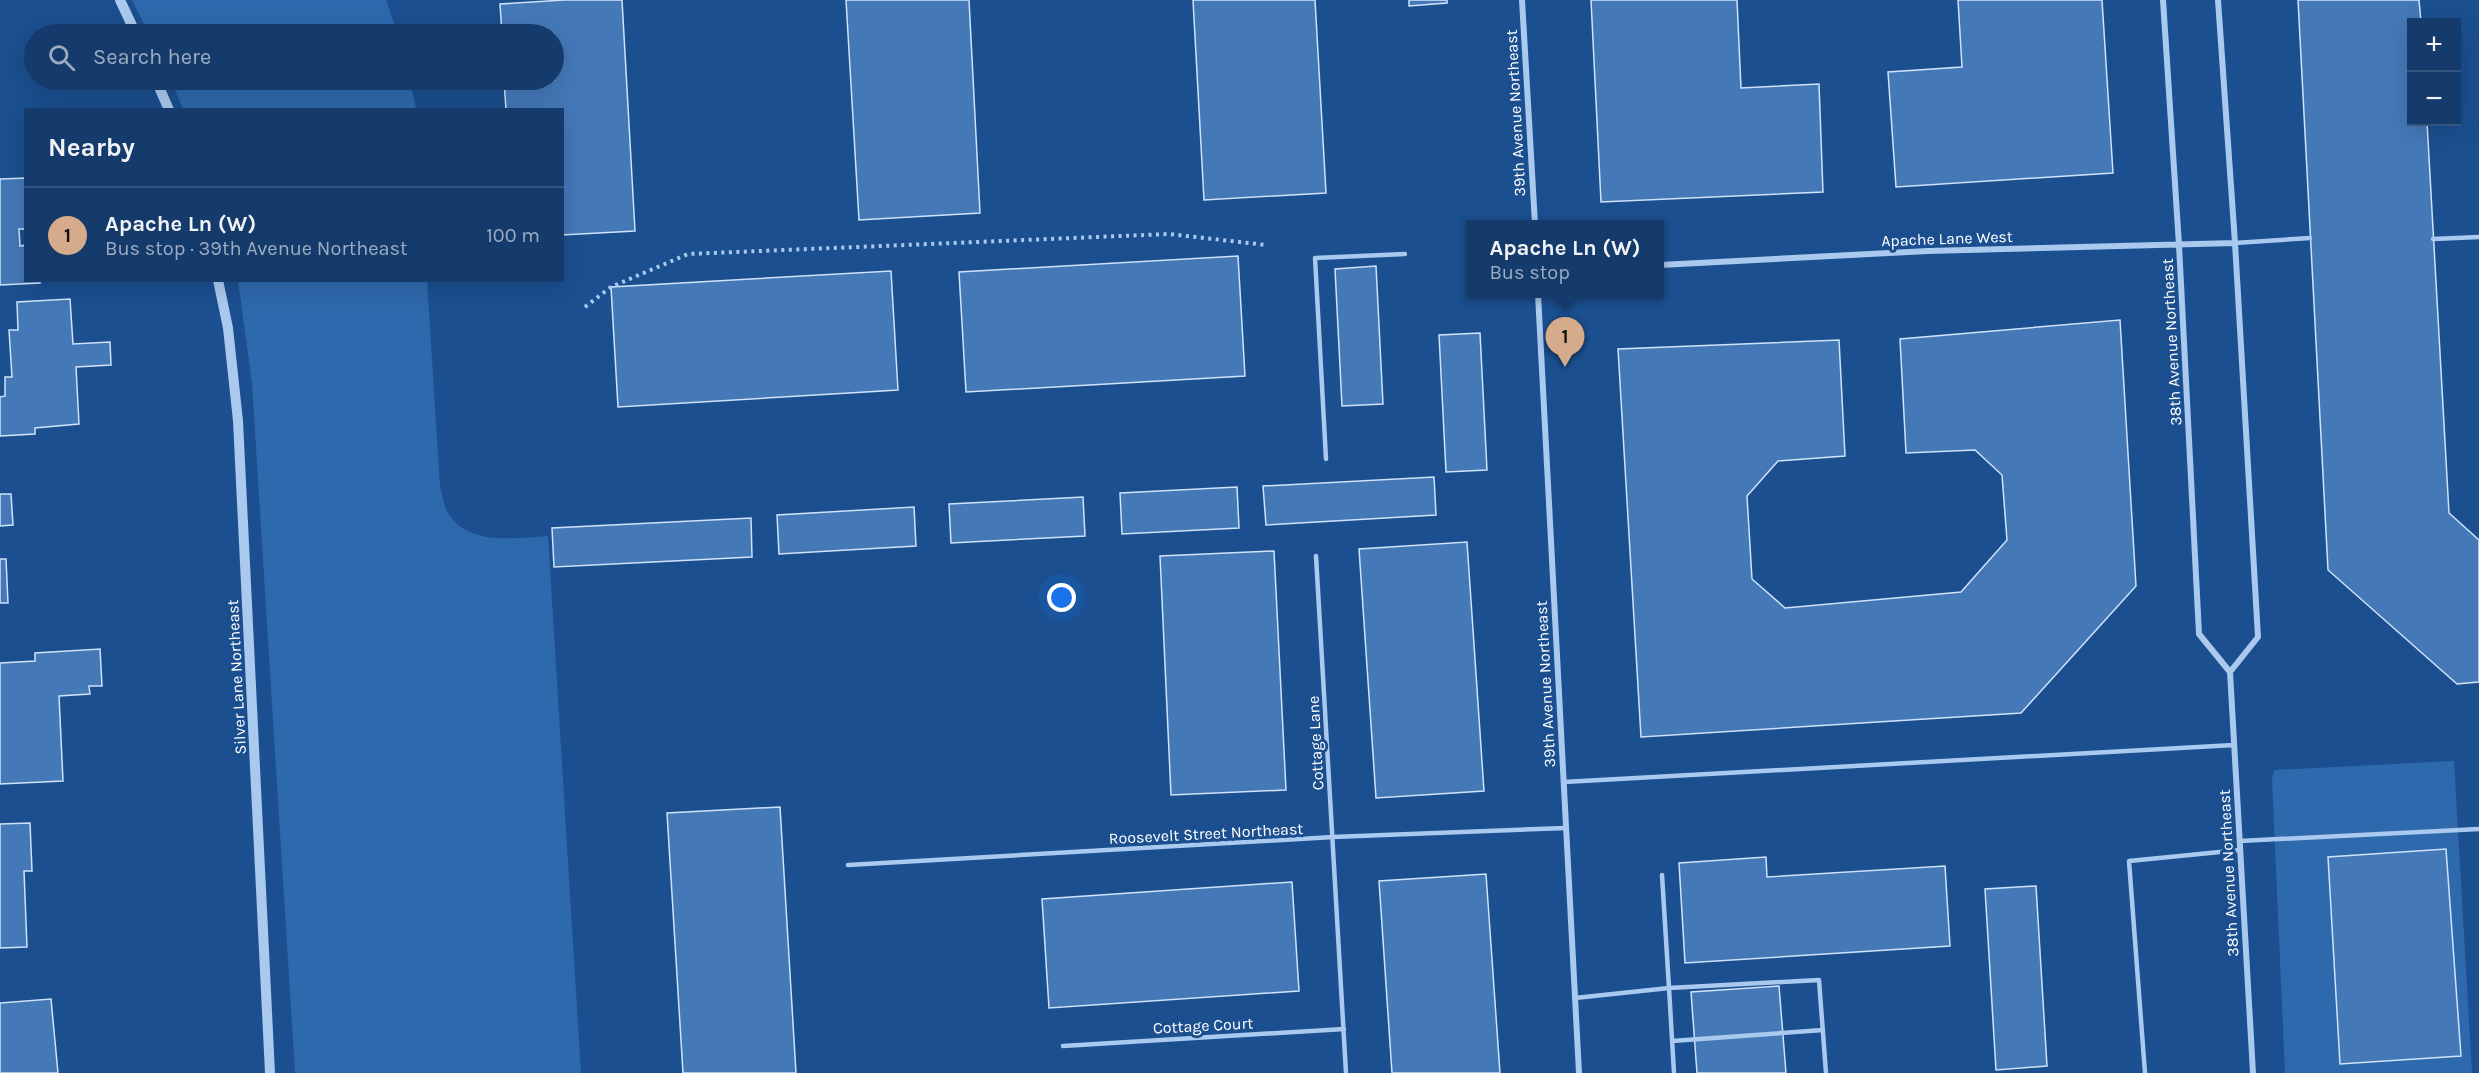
<!DOCTYPE html>
<meta charset="utf-8">
<style>
body{margin:0;font-family:Karla,sans-serif;background:#1d4271;color:#f1f3f6}
.controls{position:absolute;right:18px;top:18px;display:grid;overflow:hidden;border-radius:0px;box-shadow:0 6px 24px #0002}
.controls button{width:54px;height:54px;display:grid;place-items:center;padding:0;border:0;border-bottom:2px solid #33557e;background:#143b6b;color:#f1f3f6;font:30px sans-serif}
.you{position:absolute;left:1062px;top:598px;width:21px;height:21px;margin:-15px;border:4px solid #fff;border-radius:50%;background:#1a73e8;box-shadow:0 0 0 9px #1a73e833}
.badge{display:grid;place-items:center;width:39px;height:39px;border-radius:50%;background:#d6ab8b;color:#111;font-size:20px;font-weight:700}
.pin{position:absolute;translate:-50% -50px;filter:drop-shadow(0 2px 3px #0008)}
.pin::after{content:'';position:absolute;top:32px;width:21px;height:18px;background:inherit;clip-path:polygon(0 0,100% 0,50% 100%)}
.popup{position:absolute;left:1466px;top:220px;width:198px;height:78px;box-sizing:border-box;display:grid;place-content:center;border-radius:0px;background:#143b6b;filter:drop-shadow(0 2px 4px #0005);font-size:20px;white-space:nowrap;color:#9dadc1}
.popup b{font-size:22px;color:#f1f3f6}
.popup::after{content:'';position:absolute;left:50%;top:100%;margin-left:-12px;border:12px solid transparent;border-top-color:#143b6b}
.list{margin:0;padding:0;list-style:none}
h2{display:flex;justify-content:space-between;align-items:center;height:78px;margin:0;padding:0 24px;font-size:26px}
h2 small{font-size:20px;font-weight:400;color:#9dadc1}
.list li{display:grid;grid-template-columns:39px 1fr auto;gap:18px;align-items:center;box-sizing:border-box;height:96px;padding:0 24px;border-top:2px solid #33557e}
.list b{display:block;font-size:22px;white-space:nowrap}
.list p{margin:0;font-size:20px;white-space:nowrap;color:#9dadc1}
.list em{font-size:20px;font-style:normal;color:#9dadc1}
.icon{flex:none;width:33px;height:33px;fill:none;stroke:currentColor;stroke-width:2;stroke-linecap:round;stroke-linejoin:round}
.map{position:relative;flex:none;width:2479px;height:1073px;overflow:hidden}
.search{position:absolute;background:#143b6b;box-shadow:0 6px 24px #0002;left:24px;top:24px;width:540px;height:66px;display:flex;align-items:center;gap:15px;box-sizing:border-box;padding:0 21px;border-radius:33px;color:#9dadc1;font-size:22px}
.panel{position:absolute;background:#143b6b;box-shadow:0 6px 24px #0002;left:24px;top:108px;width:540px;height:174px;border-radius:0px}
.map>svg:first-child{display:block}
</style>
<div class="map">
<svg width="2479" height="1073" viewBox="0 0 2479 1073">
<rect width="100%" height="100%" fill="#1b4f8f"/>
<path fill="#2e69ad" d="M132,0H386L398,34H149Z
M171,80H410L416,109H183Z
M238,281H427L440,486C442,494 443,502 446,509C464,547 515,538 548,536L581,1073H295L252,383Z
M2454,761L2472,1073H2285L2272,780L2274,770Z"/>
<path fill="#4478b7" stroke="#cfe3fa" stroke-width="1.5" d="M564,0H622L635,231L562,235V110H506L504,80H554V34H502L500,4Z
M846,0H969L980,213L859,220Z
M1193,0H1315L1326,193L1204,200Z
M1409,0H1447V3L1409,6Z
M1591,0H1737L1741,88L1819,84L1823,192L1601,202Z
M1958,0H2102L2113,173L1896,187L1888,72L1962,67Z
M2298,0H2419L2421,22H2412V122H2427L2449,513L2479,540V682L2457,684L2328,570Z
M26,178V229H19L20,246L26,245V280H40V283L0,285V179Z
M1238,256L1245,376L966,392L959,272Z
M1376,266L1383,404L1342,406L1335,269Z
M891,271L898,390L618,407L611,287Z
M70,299L73,344L110,342L111,365L76,367L79,424L35,428V434L0,436V397L5,396V377H12L9,330H18L17,302Z
M2120,320L2136,586L2021,713L1641,737L1618,349L1839,340L1845,456L1778,461L1747,496L1752,579L1785,608L1961,592L2007,540L2002,475L1975,450L1906,453L1900,339Z
M1480,333L1487,470L1446,472L1439,335Z
M1434,477L1436,515L1266,525L1263,486Z
M1237,487L1239,528L1122,534L1120,493Z
M0,494H11L13,525L0,526Z
M1083,497L1085,536L951,543L949,504Z
M914,507L916,546L779,554L777,515Z
M751,518L752,557L554,567L552,528Z
M1467,542L1484,791L1376,798L1359,549Z
M1274,551L1286,790L1171,795L1160,556Z
M0,559H6L8,603H0Z
M100,649L102,686H89L90,694L59,696L63,781L0,784V663L35,661V653Z
M780,807L796,1073H683L667,813Z
M30,823L32,871H24L27,947L0,948V824Z
M2446,849L2461,1056L2340,1064L2328,857Z
M1766,857L1767,877L1945,866L1950,946L1685,963L1679,863Z
M1486,874L1500,1073H1392L1379,881Z
M1292,882L1299,991L1049,1008L1042,899Z
M2036,886L2047,1066L1996,1070L1985,889Z
M1779,986L1786,1073H1697L1691,992Z
M51,999L58,1073H0V1003Z"/>
<g fill="none" stroke-linecap="round" stroke-linejoin="round">
<path stroke="#a9c9ee" stroke-width="4" stroke-dasharray="3 4.5" stroke-linecap="butt" d="M585,307L611,287L688,254L1169,234L1266,245"/>
<path stroke="#a9c9ee" stroke-width="4.5" d="M2433,239L2479,237
M2235,243L2310,238
M1326,459L1315,258L1405,254
M1316,556L1346,1073
M1564,782L2234,745
M2240,841L2479,829
M848,865L1333,837L1566,828
M1662,875L1669,988L1819,980L1826,1073
M1575,998L1669,988L1674,1073
M1672,1041L1823,1030
M1063,1046L1344,1029
M2145,1073L2129,861L2240,850"/>
<path stroke="#a9c9ee" stroke-width="6" d="M1522,0L1535,224
M2163,0L2179,245L2199,634L2230,672L2253,1073
M2218,0L2235,243L2258,637L2230,672
M1660,265L1928,251L2235,243
M1538,294L1579,1073"/>
<path stroke="#a9c9ee" stroke-width="10" d="M120,0L136,34
M156,80L169,110
M218,280L228,328L238,421L270,1073"/>
</g>
<g text-anchor="middle" stroke-width="6" stroke-linejoin="round" paint-order="stroke">
<g font-size="16" fill="#fff" stroke="#1b4f8f">
<text transform="translate(1515 113) rotate(-93)" y="6">39th Avenue Northeast</text>
<text transform="translate(1947 238) rotate(-2)" y="6">Apache Lane West</text>
<text transform="translate(2171 342) rotate(-93)" y="6">38th Avenue Northeast</text>
<text transform="translate(236 677) rotate(-93)" y="6">Silver Lane Northeast</text>
<text transform="translate(1545 684) rotate(-93)" y="6">39th Avenue Northeast</text>
<text transform="translate(1315 743) rotate(-93)" y="6">Cottage Lane</text>
<text transform="translate(1206 833) rotate(-3)" y="6">Roosevelt Street Northeast</text>
<text transform="translate(2228 873) rotate(-93)" y="6">38th Avenue Northeast</text>
<text transform="translate(1203 1025) rotate(-3)" y="6">Cottage Court</text>
</g>
</g>
</svg>
<div class="controls">
<button>+</button>
<button>−</button>
</div>
<div class="you"></div>
<div class="pin badge" style="left:1565px;top:367px">1</div>
<div class="popup"><b>Apache Ln (W)</b>Bus stop</div>
<div class="search"><svg class="icon" aria-label="search" viewBox="0 0 24 24"><circle cx="10" cy="10" r="6"/><path d="M15 15l6 6"/></svg>Search here</div>
<section class="panel">
<h2>Nearby<small></small></h2>
<ul class="list">
<li><span class="badge">1</span><div><b>Apache Ln (W)</b><p>Bus stop · 39th Avenue Northeast</p></div><em>100 m</em></li>
</ul>
</section>
</div>
